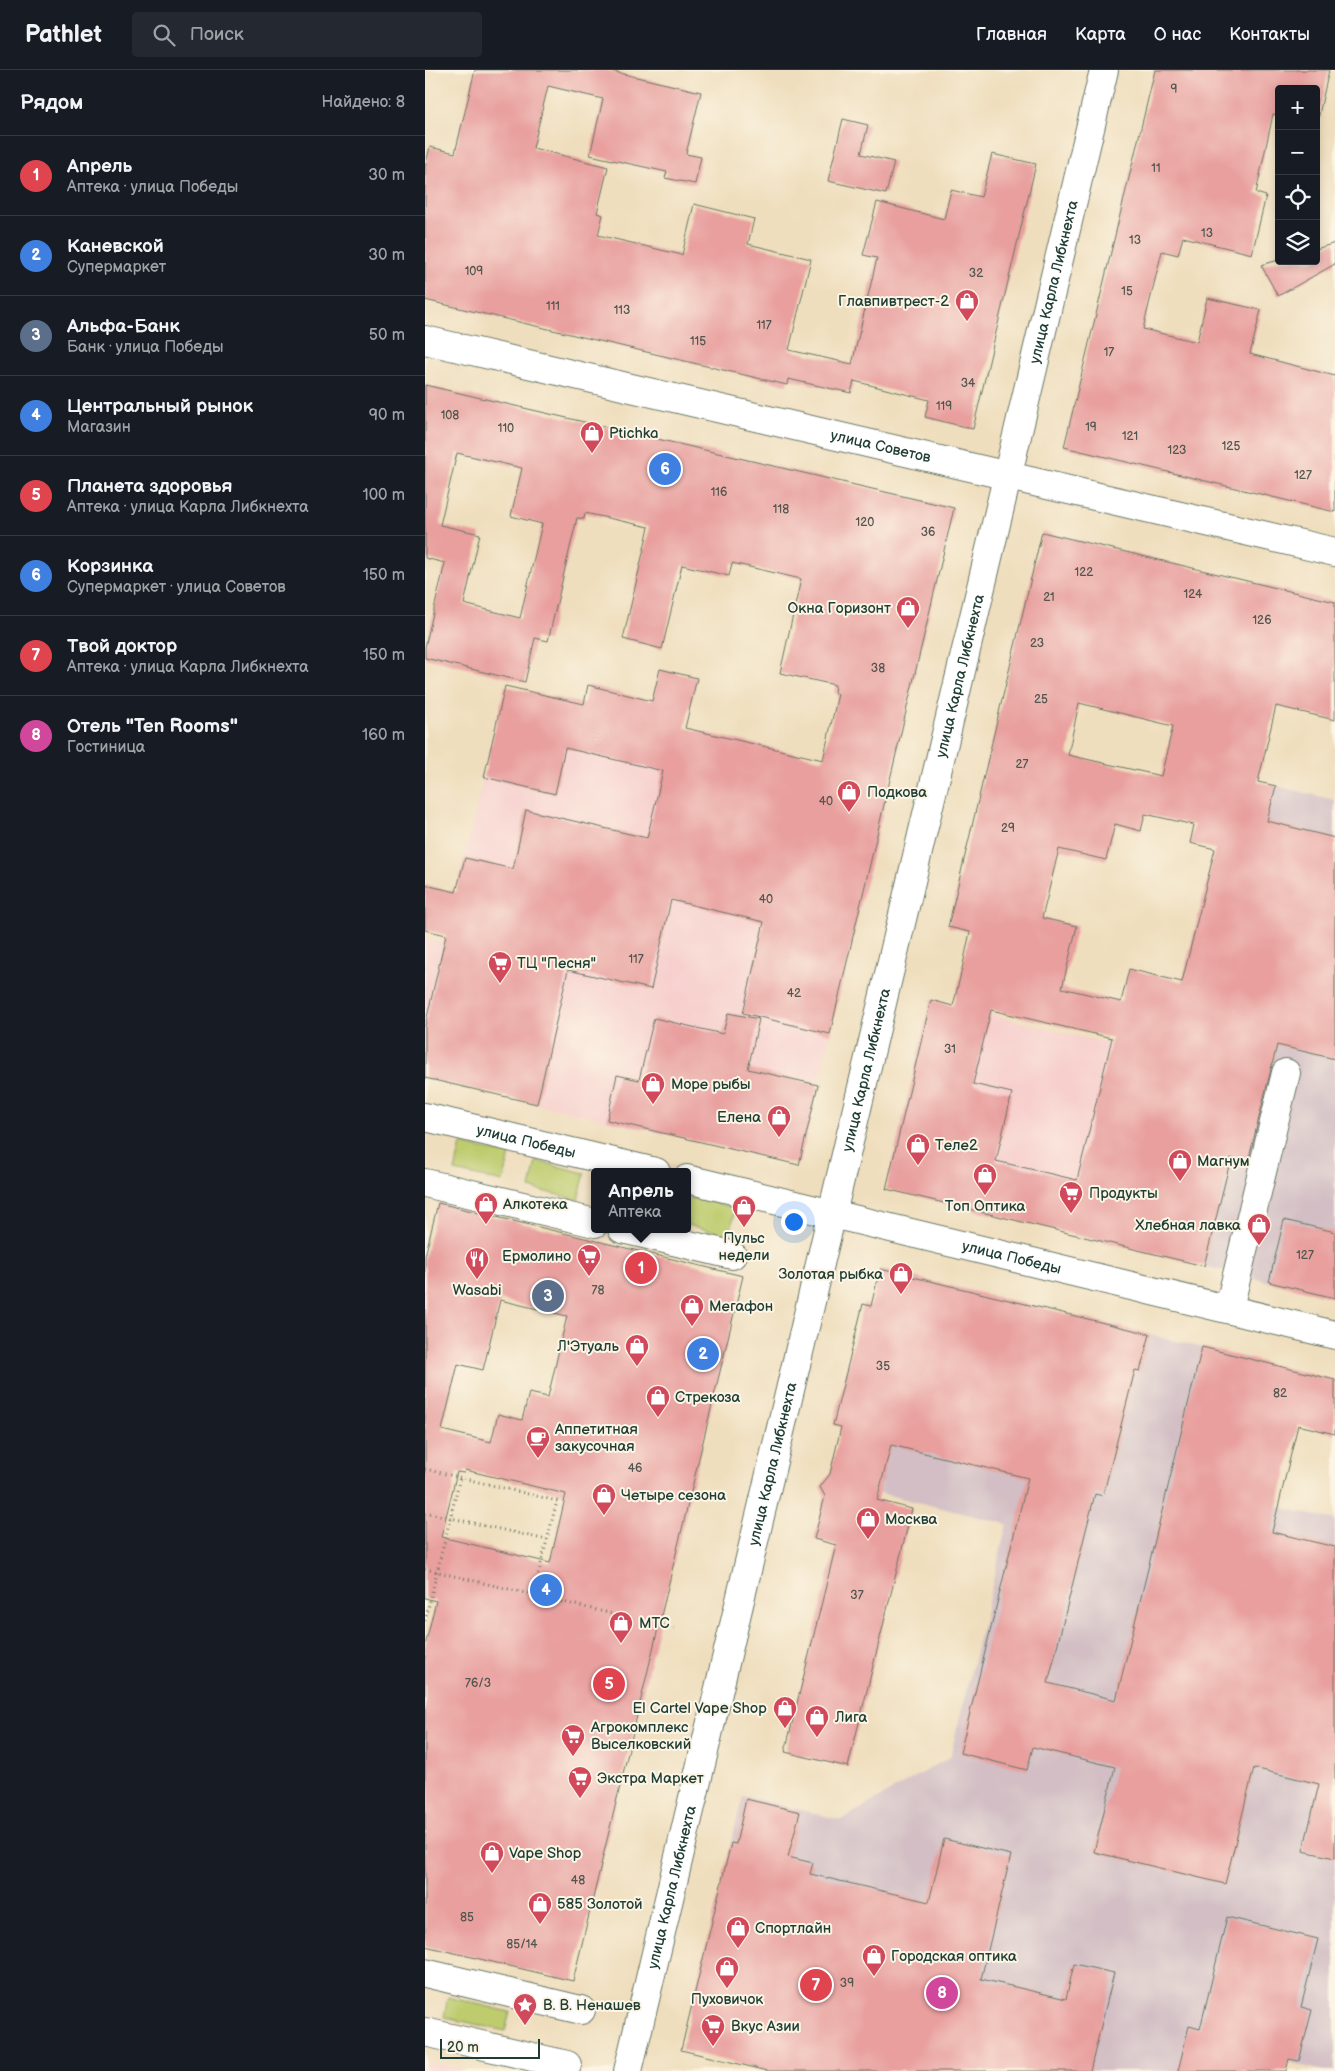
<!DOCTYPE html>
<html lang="ru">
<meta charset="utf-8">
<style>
body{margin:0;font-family:"Balsamiq Sans",sans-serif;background:#242831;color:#f1f3f6}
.controls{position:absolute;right:15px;top:15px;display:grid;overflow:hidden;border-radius:5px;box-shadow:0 2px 8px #0003}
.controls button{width:45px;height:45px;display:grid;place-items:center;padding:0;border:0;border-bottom:1px solid #363941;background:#171b24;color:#f1f3f6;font:25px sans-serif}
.scale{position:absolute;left:15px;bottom:12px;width:100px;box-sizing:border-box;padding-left:5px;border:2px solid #1f3d34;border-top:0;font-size:14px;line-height:18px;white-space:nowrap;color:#1f3d34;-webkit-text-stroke:4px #fcf5e5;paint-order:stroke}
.you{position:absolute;left:368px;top:1151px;width:18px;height:18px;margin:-12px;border:4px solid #fff;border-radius:50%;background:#1a73e8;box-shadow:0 0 0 8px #1a73e833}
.badge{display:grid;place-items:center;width:32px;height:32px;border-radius:50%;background:#d1495b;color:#fff;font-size:16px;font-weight:700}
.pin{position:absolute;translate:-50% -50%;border:2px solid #fff;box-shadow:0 1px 5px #0006}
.popup{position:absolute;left:166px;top:1098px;width:100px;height:65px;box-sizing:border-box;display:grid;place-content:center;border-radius:5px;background:#171b24;filter:drop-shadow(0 1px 4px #0005);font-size:16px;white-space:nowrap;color:#9ea1a6}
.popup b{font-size:19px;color:#f1f3f6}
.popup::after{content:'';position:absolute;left:50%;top:100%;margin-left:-10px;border:10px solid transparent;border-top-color:#171b24}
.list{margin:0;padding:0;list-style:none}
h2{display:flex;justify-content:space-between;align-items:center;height:65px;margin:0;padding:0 20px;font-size:21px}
h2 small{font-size:16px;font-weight:400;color:#9ea1a6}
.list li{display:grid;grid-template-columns:32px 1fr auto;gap:15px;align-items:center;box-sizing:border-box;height:80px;padding:0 20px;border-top:1px solid #363941}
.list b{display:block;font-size:19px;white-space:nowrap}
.list p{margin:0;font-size:16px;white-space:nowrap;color:#9ea1a6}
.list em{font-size:16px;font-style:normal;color:#9ea1a6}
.icon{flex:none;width:28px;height:28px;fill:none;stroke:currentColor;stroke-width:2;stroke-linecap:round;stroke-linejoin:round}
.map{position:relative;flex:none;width:910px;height:2001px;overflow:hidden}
header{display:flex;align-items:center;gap:30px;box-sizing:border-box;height:70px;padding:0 25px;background:#171b24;border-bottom:1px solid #363941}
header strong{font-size:24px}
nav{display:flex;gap:28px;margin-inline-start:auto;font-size:18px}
.search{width:350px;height:45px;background:#242831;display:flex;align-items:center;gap:12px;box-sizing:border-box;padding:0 18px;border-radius:5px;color:#9ea1a6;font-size:19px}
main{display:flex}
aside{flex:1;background:#171b24}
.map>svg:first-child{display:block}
</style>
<header>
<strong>Pathlet</strong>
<div class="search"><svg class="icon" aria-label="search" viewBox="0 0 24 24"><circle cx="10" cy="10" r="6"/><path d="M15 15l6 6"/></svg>Поиск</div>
<nav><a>Главная</a><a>Карта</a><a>О нас</a><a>Контакты</a></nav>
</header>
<main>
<aside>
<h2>Рядом<small>Найдено: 8</small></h2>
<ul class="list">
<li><span class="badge" style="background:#e0444e">1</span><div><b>Апрель</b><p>Аптека · улица Победы</p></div><em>30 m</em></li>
<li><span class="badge" style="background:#3f7fe0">2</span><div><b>Каневской</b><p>Супермаркет</p></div><em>30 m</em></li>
<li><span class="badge" style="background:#5c6f8a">3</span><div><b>Альфа-Банк</b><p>Банк · улица Победы</p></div><em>50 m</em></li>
<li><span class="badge" style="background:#3f7fe0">4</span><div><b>Центральный рынок</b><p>Магазин</p></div><em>90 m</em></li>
<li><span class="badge" style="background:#e0444e">5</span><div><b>Планета здоровья</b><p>Аптека · улица Карла Либкнехта</p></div><em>100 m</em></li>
<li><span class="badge" style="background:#3f7fe0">6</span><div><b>Корзинка</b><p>Супермаркет · улица Советов</p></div><em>150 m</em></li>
<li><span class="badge" style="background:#e0444e">7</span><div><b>Твой доктор</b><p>Аптека · улица Карла Либкнехта</p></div><em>150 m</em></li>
<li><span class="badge" style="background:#d1479c">8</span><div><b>Отель &quot;Ten Rooms&quot;</b><p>Гостиница</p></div><em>160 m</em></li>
</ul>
</aside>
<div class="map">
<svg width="910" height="2001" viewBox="0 0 910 2001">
<rect width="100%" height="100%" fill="#fcf5e5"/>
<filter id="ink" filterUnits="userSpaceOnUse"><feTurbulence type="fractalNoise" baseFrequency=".02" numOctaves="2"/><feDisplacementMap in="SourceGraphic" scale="10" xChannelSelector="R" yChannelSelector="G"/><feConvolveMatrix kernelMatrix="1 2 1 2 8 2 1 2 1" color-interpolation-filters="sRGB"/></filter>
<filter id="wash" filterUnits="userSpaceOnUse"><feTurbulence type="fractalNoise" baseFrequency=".0096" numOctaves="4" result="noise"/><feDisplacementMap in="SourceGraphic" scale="20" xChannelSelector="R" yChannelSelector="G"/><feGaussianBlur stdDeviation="1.12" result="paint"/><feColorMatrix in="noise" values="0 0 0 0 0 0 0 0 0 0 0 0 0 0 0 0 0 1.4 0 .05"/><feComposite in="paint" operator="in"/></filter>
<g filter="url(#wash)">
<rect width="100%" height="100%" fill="#efdebd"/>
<path fill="#f7d0ce" d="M80,616L400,690L402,684L468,700L374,1095L0,1008V869L19,873Z
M506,930L685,974L656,1095L801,1107L779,1196L466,1120L462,1113Z
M0,1991L43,2001H0Z"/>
<path fill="#d2bec4" d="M783,700L910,730V1228L779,1196L801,1107L736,1115L656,1095L704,899L757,912L790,779L765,773Z
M510,1212L832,1291L820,1341L853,1437L910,1450V2001H899L806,1978L801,2001H533L306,1773L318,1726L416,1750L525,1687L582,1454L426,1416L497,1249Z"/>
<path fill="#becc6e" stroke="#6e8451" d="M36,1074L85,1085L78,1112L30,1101Z
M111,1091L160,1103L153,1130L105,1118Z
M262,1127L311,1138L304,1165L262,1155Z
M23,1927L85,1942L80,1961L19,1947Z"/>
<g id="blocks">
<path fill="#e89f9e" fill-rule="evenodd" d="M50,0H181L276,22L261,84L276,87L270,114L240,108L242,102L165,85L178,29L123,16L108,78L183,97L172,143L178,145L173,165L257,185L269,134L329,149L323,174L386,189L364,280L427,294L452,188L438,185L452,132L519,149L526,120L556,127L567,84L611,94L548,359L500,347L504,330L429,311L426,323L363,309L362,315L0,230V98L5,77L30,83Z
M730,0H904L892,54L891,19H854V46L848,44L831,123L841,126L827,184L758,167L753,185L737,181L718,259L772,272L782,228L836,240L825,284L910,306V442L639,377Z
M418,49L443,55L436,84L469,92L461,124L403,111Z
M910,173V194L853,226L836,195L854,190L891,191V179Z
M0,315L529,438L405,964L318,943L339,852L246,830L226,919L143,900L112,1034L0,1008V956L21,865L0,860V815L31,822L40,788L88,799L101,740L222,768L238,701L140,678L130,724L59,707L80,616L159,634L163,615L227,631L235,599L272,608L260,658L398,690L413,624L409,623L410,615L355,603L376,509L307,493L304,506L257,495L237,579L198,569L224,457L160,443L159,449L152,448L123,571L110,568L100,612L0,588V577L20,493L0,488ZM32,383L97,398L86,446L117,454L95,548L39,534L55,464L15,455Z
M617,462L910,532V650L851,636L833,712L851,716L842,751L910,768V989L852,975L823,1092L806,1088L779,1196L461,1119L506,930L528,936L537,899L545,862L523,857ZM654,633L748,656L736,706L643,685ZM720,744L769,755L765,773L790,779L757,912L704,899L696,932L637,918L652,856L617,848L634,779L681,790L690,754L716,761ZM566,940L687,968L652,1110L571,1091L587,1023L548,1014Z
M303,943L334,949L323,999L393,1015L374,1095L182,1050L192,1005L214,1010L229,948L298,964Z
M13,1133L318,1206L148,1911L0,1876V1576L11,1531L0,1528V1186ZM75,1230L142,1246L123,1327L104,1323L97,1350L73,1344L66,1372L17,1360L33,1294L58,1300ZM40,1400L141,1424L125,1493L16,1467L32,1402L39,1403Z
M859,1150L910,1162V1228L844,1212Z
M455,1199L725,1264L715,1301L710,1300L678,1426L670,1424L623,1613L691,1630L777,1277L910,1310V1364L873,1355L847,1462L910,1477V1788L878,1781L894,1714L829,1698L800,1814L669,1782L690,1697L608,1677L602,1700L535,1683L603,1408L466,1375L452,1430L487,1439L423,1697L360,1682L411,1475L389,1469L400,1426L395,1417L405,1404L416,1357L408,1355L438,1234L446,1236Z
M321,1729L375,1742L363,1787L388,1793L385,1804L504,1832L519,1769L586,1785L556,1909L641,1929L649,1894L689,1903L665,2001H343L256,1980L306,1773L311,1774Z
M802,1847L893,1869L876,1937L887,1940L874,1991L864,1989L861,2001H753L764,1956L775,1959Z"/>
</g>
</g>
<g filter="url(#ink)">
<use href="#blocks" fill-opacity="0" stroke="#687564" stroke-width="1"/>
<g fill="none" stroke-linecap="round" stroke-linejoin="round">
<g stroke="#687564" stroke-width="30">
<g id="minor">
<path id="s1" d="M0,270L910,482"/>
<path id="s2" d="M0,1047L231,1102"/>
<path id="s3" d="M262,1109L910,1265"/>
<path d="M0,1113L170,1153"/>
<path d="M197,1159L307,1185"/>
<path d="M804,1238L861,1003"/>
<path d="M0,1903L156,1940"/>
<path d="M0,1962L142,1995"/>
<path id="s4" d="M203,2001L679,0"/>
</g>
</g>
<path stroke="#687564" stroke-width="3" stroke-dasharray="1 4" stroke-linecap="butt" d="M0,1399L132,1431L108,1525
M0,1442L122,1470
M0,1499L188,1544
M0,1551L35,1408
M234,1555L249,1558"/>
<use href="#minor" stroke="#fff" stroke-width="28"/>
</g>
</g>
<defs>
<g id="shop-pin" transform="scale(1.25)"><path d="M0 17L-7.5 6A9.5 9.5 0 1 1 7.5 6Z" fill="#d1495b" stroke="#fcf5e5"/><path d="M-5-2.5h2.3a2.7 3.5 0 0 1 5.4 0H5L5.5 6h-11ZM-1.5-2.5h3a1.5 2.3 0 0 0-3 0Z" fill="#fff"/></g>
<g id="supermarket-pin" transform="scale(1.25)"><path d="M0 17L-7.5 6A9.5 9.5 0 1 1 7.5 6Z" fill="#d1495b" stroke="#fcf5e5"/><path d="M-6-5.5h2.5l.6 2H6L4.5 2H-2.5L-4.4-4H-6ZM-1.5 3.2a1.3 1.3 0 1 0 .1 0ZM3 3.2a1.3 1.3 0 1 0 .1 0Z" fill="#fff"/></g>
<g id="restaurant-pin" transform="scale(1.25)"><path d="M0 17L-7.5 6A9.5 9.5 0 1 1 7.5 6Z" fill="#d1495b" stroke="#fcf5e5"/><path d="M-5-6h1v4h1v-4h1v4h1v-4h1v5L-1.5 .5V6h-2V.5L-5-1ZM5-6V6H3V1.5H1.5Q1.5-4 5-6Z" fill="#fff"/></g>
<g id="cafe-pin" transform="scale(1.25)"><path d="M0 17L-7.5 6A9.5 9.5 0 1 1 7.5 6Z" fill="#d1495b" stroke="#fcf5e5"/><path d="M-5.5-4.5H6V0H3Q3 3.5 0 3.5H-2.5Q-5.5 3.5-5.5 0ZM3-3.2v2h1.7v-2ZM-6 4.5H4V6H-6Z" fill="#fff"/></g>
<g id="sight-pin" transform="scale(1.25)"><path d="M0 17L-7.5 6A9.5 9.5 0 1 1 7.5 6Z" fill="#d1495b" stroke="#fcf5e5"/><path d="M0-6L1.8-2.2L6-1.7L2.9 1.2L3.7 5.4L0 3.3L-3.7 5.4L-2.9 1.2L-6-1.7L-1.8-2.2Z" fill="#fff"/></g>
</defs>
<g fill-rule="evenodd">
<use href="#shop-pin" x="542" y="231"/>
<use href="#shop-pin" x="167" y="363"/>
<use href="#shop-pin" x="483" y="538"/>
<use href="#shop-pin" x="424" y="722"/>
<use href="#supermarket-pin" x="75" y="893"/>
<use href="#shop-pin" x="228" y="1014"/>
<use href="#shop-pin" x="354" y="1047"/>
<use href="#shop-pin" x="493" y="1075"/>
<use href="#shop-pin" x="755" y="1091"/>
<use href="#shop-pin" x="560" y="1105"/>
<use href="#supermarket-pin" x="646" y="1123"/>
<use href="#shop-pin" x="61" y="1134"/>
<use href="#shop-pin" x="319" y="1137"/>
<use href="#shop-pin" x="834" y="1155"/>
<use href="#supermarket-pin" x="164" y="1186"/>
<use href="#restaurant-pin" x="52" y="1189"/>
<use href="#shop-pin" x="476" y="1204"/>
<use href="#shop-pin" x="267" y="1236"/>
<use href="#shop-pin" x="212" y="1276"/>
<use href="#shop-pin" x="233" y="1327"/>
<use href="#cafe-pin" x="113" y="1368"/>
<use href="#shop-pin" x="179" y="1425"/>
<use href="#shop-pin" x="443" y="1449"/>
<use href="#shop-pin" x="196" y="1553"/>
<use href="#shop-pin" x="360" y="1638"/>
<use href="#shop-pin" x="392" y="1647"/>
<use href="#supermarket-pin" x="148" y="1666"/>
<use href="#supermarket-pin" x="155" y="1708"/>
<use href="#shop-pin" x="67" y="1783"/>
<use href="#shop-pin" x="115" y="1834"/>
<use href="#shop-pin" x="313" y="1858"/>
<use href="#shop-pin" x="449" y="1886"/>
<use href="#shop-pin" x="302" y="1898"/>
<use href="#sight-pin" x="100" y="1935"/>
<use href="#supermarket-pin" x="288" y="1956"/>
</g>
<g text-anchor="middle" stroke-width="4" stroke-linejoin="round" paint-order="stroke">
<g font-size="12" fill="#51564e">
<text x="749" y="23">9</text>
<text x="731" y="102">11</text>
<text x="782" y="167">13</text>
<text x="710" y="174">13</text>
<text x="49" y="205">109</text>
<text x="551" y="207">32</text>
<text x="702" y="225">15</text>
<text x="128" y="240">111</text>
<text x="197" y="244">113</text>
<text x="339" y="259">117</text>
<text x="273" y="275">115</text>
<text x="684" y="286">17</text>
<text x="543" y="317">34</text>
<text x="519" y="340">119</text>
<text x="25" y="349">108</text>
<text x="666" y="361">19</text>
<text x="81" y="362">110</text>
<text x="705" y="370">121</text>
<text x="806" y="380">125</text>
<text x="752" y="384">123</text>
<text x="878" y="409">127</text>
<text x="294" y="426">116</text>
<text x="356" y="443">118</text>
<text x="440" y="456">120</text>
<text x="503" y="466">36</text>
<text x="659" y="506">122</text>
<text x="768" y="528">124</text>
<text x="624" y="531">21</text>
<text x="837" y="554">126</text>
<text x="612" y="577">23</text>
<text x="453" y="602">38</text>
<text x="616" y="633">25</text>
<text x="597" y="698">27</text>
<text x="401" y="735">40</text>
<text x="583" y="762">29</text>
<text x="341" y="833">40</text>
<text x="211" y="893">117</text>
<text x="369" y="927">42</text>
<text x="525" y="983">31</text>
<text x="880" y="1189">127</text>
<text x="173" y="1224">78</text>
<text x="458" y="1300">35</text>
<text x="855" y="1327">82</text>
<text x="210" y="1402">46</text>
<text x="432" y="1529">37</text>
<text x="53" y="1617">76/3</text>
<text x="153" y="1814">48</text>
<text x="42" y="1851">85</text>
<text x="97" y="1878">85/14</text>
<text x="422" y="1917">39</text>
</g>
<g font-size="15" fill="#1f3d34" stroke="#fcf5e5">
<text dy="5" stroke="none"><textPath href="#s4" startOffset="1839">улица Карла Либкнехта</textPath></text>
<text dy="5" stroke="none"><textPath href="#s1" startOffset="468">улица Советов</textPath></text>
<text dy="5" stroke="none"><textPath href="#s4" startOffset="1434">улица Карла Либкнехта</textPath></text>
<text dy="5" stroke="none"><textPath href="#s4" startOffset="1029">улица Карла Либкнехта</textPath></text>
<text dy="5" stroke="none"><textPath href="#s2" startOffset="104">улица Победы</textPath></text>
<text dy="5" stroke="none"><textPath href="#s3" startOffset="334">улица Победы</textPath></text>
<text dy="5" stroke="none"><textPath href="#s4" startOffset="624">улица Карла Либкнехта</textPath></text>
<text dy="5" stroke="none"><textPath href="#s4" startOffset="189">улица Карла Либкнехта</textPath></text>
</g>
<g font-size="15" fill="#1f3d34" stroke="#fcf5e5" text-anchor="start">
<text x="524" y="236" text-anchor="end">Главпивтрест-2</text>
<text x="184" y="368">Ptichka</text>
<text x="466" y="543" text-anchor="end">Окна Горизонт</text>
<text x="442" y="727">Подкова</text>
<text x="92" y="898">ТЦ "Песня"</text>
<text x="246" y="1019">Море рыбы</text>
<text x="336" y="1052" text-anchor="end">Елена</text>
<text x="510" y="1080">Теле2</text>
<text x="772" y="1096">Магнум</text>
<text x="664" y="1128">Продукты</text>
<text x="78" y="1139">Алкотека</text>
<text x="560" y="1141" text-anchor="middle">Топ Оптика</text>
<text x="816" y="1160" text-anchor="end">Хлебная лавка</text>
<text x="319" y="1173" text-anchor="middle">Пульс<tspan x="319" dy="17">недели</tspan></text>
<text x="146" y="1191" text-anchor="end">Ермолино</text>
<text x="458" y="1209" text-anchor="end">Золотая рыбка</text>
<text x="52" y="1225" text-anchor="middle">Wasabi</text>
<text x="284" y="1241">Мегафон</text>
<text x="194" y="1281" text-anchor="end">Л'Этуаль</text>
<text x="250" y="1332">Стрекоза</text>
<text x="130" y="1364">Аппетитная<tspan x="130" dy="17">закусочная</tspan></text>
<text x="196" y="1430">Четыре сезона</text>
<text x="460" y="1454">Москва</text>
<text x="214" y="1558">МТС</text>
<text x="342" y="1643" text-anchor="end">El Cartel Vape Shop</text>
<text x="410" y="1652">Лига</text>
<text x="166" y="1662">Агрокомплекс<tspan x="166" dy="17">Выселковский</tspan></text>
<text x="172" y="1713">Экстра Маркет</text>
<text x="84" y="1788">Vape Shop</text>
<text x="132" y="1839">585 Золотой</text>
<text x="330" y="1863">Спортлайн</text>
<text x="466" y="1891">Городская оптика</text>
<text x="302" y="1934" text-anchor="middle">Пуховичок</text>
<text x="118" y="1940">В. В. Ненашев</text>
<text x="306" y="1961">Вкус Азии</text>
</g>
</g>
</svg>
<div class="controls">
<button>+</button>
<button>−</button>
<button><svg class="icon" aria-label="locate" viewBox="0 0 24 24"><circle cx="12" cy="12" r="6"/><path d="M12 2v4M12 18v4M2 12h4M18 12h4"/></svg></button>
<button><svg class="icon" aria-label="layers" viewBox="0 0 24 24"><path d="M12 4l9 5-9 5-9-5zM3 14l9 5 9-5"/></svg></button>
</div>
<div class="scale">20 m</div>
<div class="you"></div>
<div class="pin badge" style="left:216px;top:1198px;background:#e0444e">1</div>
<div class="popup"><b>Апрель</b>Аптека</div>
<div class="pin badge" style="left:278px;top:1284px;background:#3f7fe0">2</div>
<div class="pin badge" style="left:123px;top:1226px;background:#5c6f8a">3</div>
<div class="pin badge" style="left:121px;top:1520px;background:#3f7fe0">4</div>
<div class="pin badge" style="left:184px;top:1614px;background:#e0444e">5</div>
<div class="pin badge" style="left:240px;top:399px;background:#3f7fe0">6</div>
<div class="pin badge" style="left:391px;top:1915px;background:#e0444e">7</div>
<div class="pin badge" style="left:517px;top:1923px;background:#d1479c">8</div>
</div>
</main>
